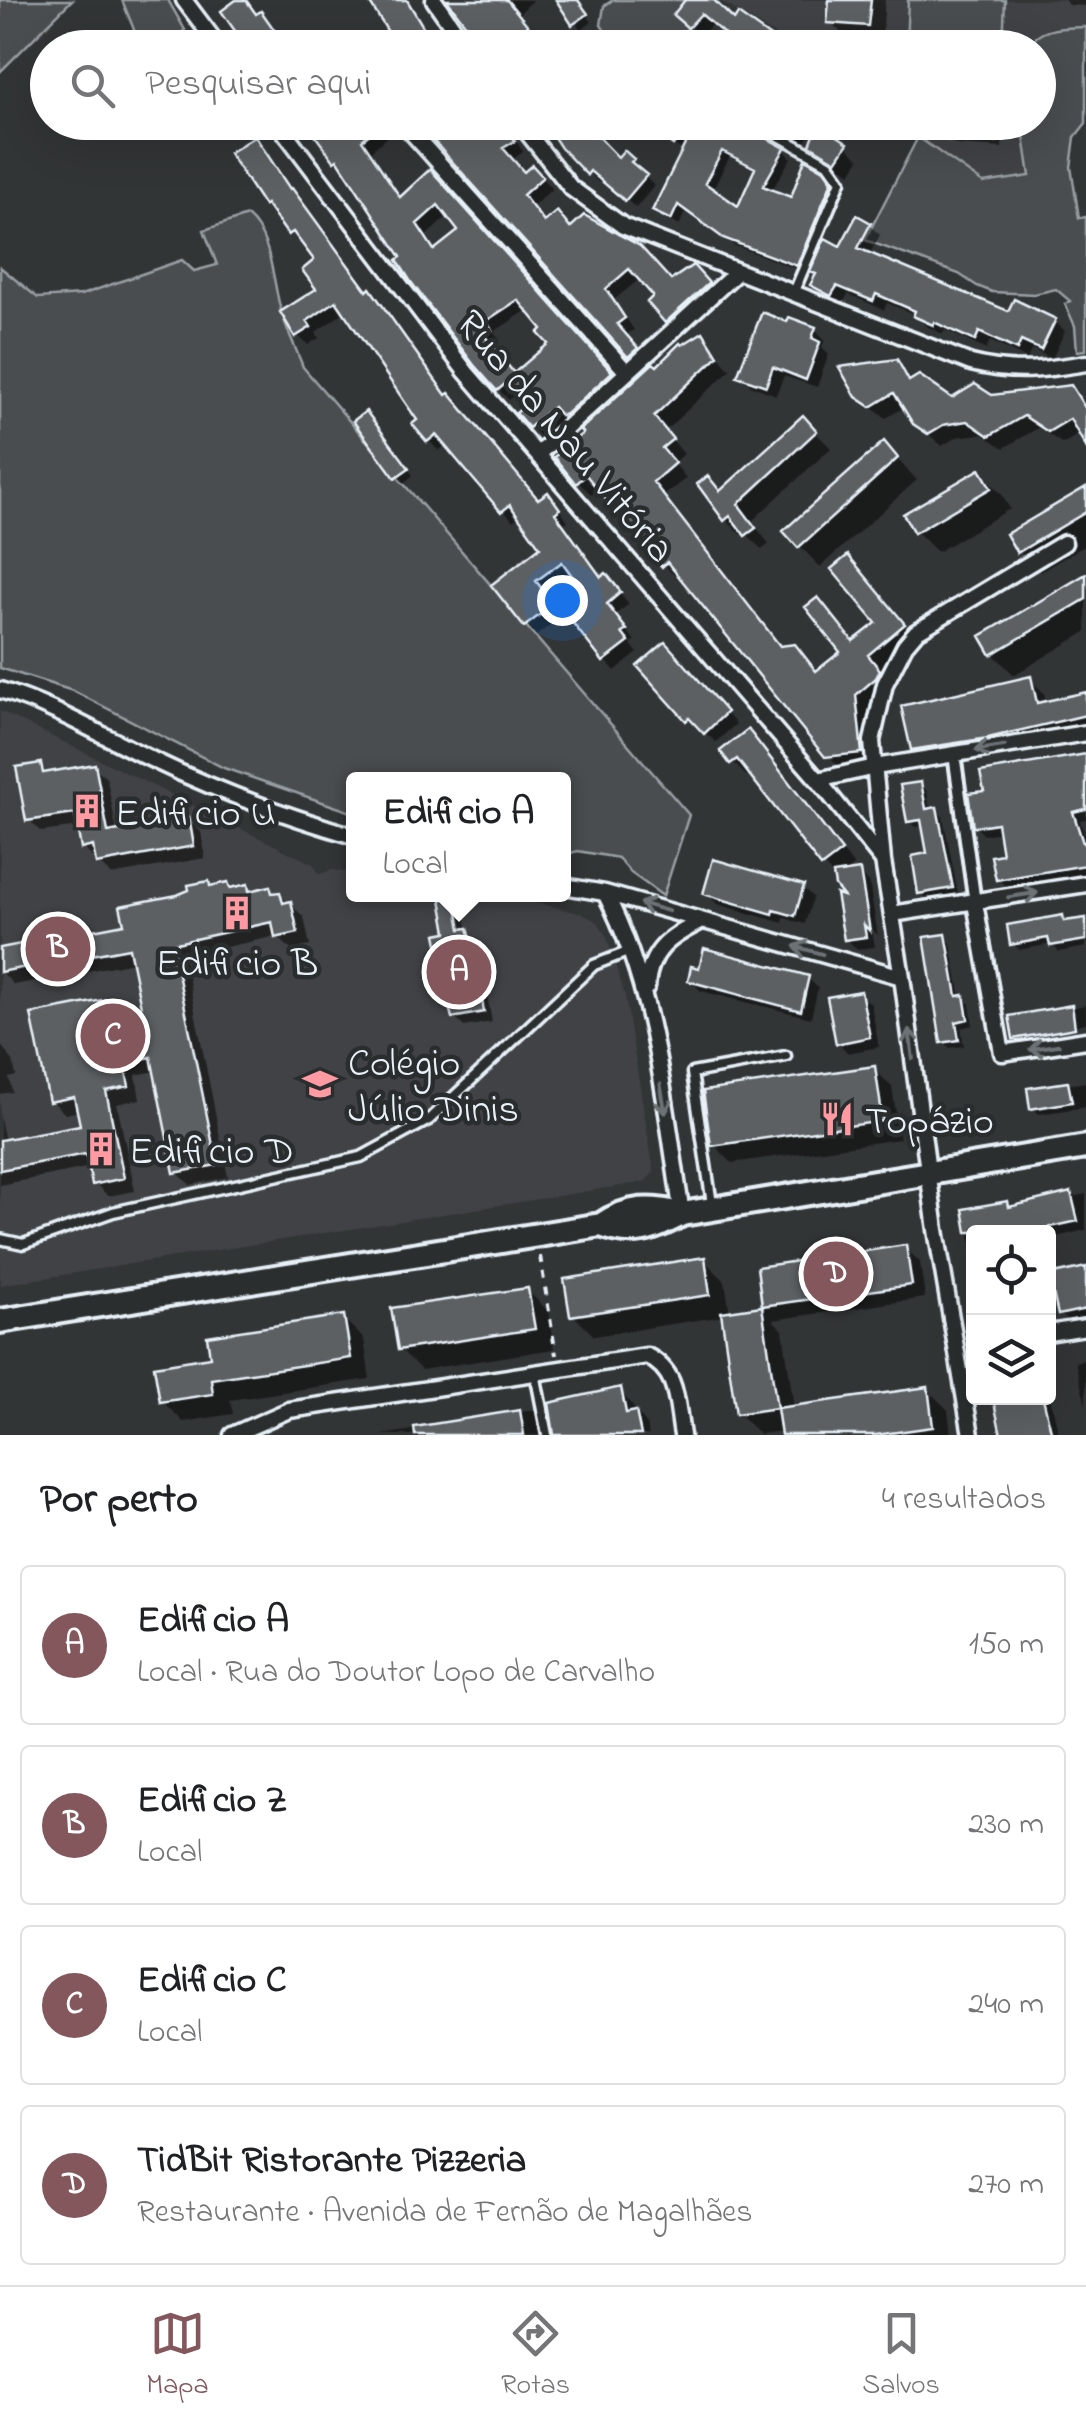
<!DOCTYPE html>
<html lang="pt">
<meta charset="utf-8">
<style>
body{margin:0;font-family:"Indie Flower",sans-serif;background:#f6f6f6;color:#202124}
.controls{position:absolute;right:30px;bottom:30px;display:grid;overflow:hidden;border-radius:10px;box-shadow:0 10px 40px #0002}
.controls button{width:90px;height:90px;display:grid;place-items:center;padding:0;border:0;border-bottom:2px solid #e0e0e0;background:#fff;color:#202124;font:50px sans-serif}
.you{position:absolute;left:562px;top:600px;width:35px;height:35px;margin:-25px;border:8px solid #fff;border-radius:50%;background:#1a73e8;box-shadow:0 0 0 15px #1a73e833}
.badge{display:grid;place-items:center;width:65px;height:65px;border-radius:50%;background:#84575d;color:#fff;font-size:32px;font-weight:700}
.pin{position:absolute;translate:-50% -50%;border:5px solid #fff;box-shadow:0 2px 10px #0006}
.popup{position:absolute;left:346px;top:772px;width:225px;height:130px;box-sizing:border-box;display:grid;place-content:center;border-radius:10px;background:#fff;filter:drop-shadow(0 2px 8px #0005);font-size:32px;white-space:nowrap;color:#757577}
.popup b{font-size:38px;color:#202124}
.popup::after{content:'';position:absolute;left:50%;top:100%;margin-left:-20px;border:20px solid transparent;border-top-color:#fff}
.list{margin:0;padding:0;list-style:none}
h2{display:flex;justify-content:space-between;align-items:center;height:130px;margin:0;padding:0 40px;font-size:42px}
h2 small{font-size:32px;font-weight:400;color:#757577}
.list li{display:grid;grid-template-columns:65px 1fr auto;gap:30px;align-items:center;box-sizing:border-box;height:160px;margin:0 20px 20px;padding:0 20px;border:2px solid #e0e0e0;border-radius:10px}
.list b{display:block;font-size:38px;white-space:nowrap}
.list p{margin:0;font-size:32px;white-space:nowrap;color:#757577}
.list em{font-size:32px;font-style:normal;color:#757577}
.icon{flex:none;width:55px;height:55px;fill:none;stroke:currentColor;stroke-width:2;stroke-linecap:round;stroke-linejoin:round}
.map{position:relative;flex:none;width:1086px;height:1435px;overflow:hidden}
.search{position:absolute;background:#fff;box-shadow:0 10px 40px #0002;left:30px;right:30px;top:30px;height:110px;display:flex;align-items:center;gap:25px;box-sizing:border-box;padding:0 35px;border-radius:55px;color:#757577;font-size:38px}
.sheet{height:850px;background:#fff}
nav{display:flex;justify-content:space-around;align-items:center;box-sizing:border-box;height:140px;border-top:2px solid #e0e0e0;background:#fff;font-size:28px;color:#757577}
nav a{display:grid;justify-items:center;gap:5px}
nav .on{color:#84575d}
.map>svg:first-child{display:block}
</style>
<div class="map">
<svg width="1086" height="1435" viewBox="0 0 1086 1435">
<rect width="100%" height="100%" fill="#323536"/>
<filter id="ink" filterUnits="userSpaceOnUse"><feTurbulence type="fractalNoise" baseFrequency=".01" numOctaves="2"/><feDisplacementMap in="SourceGraphic" scale="20" xChannelSelector="R" yChannelSelector="G"/><feConvolveMatrix kernelMatrix="1 2 1 2 8 2 1 2 1" color-interpolation-filters="sRGB"/></filter>
<g filter="url(#ink)">
<path fill="#3f4244" d="M719,0H1086V27L1050,28L1031,41L1027,47H794Z
M899,123H1022L1030,177L983,183Z
M0,711L313,864L319,874L331,870L354,873V894L505,895L583,914L598,922L607,937L625,996L654,1172L645,1182L0,1285Z"/>
<path fill="#494d4f" stroke="#989fa4" stroke-width="2.5" d="M0,0H72L0,72Z
M122,0H168L185,30L164,47H141Z
M613,0H690L674,15L689,27L667,47H615L601,25L604,6Z
M908,0H1005L1003,47H906Z
M1086,27V123L1075,137L1071,167L1079,218L1086,217V350L1077,351L1075,326L1065,304L1070,301L1056,289L1034,294L992,292L977,286L959,274L865,240L918,137L983,183L1030,176L1022,123L1038,122V48L1027,47C1041,26 1062,28 1086,27Z
M247,216C273,237 272,283 282,314C288,332 296,349 303,367L689,815L663,896L631,873L618,858L578,851L564,855V780H354V813L224,768L73,691L0,668V267L38,298L81,295L182,260L194,271L217,265L204,230Z"/>
<path fill="#0007" fill-rule="evenodd" d="M371,0H408L438,48H401Z
M450,0H533L518,15L541,44L549,48H497L492,42L487,46Z
M559,0H577L592,22L581,30Z
M690,0H708L734,24L727,35L713,23L700,37L677,15Z
M832,0H885L882,39L844,36L830,22Z
M1064,0H1086V6L1069,5Z
M179,122H196L186,130Z
M306,122H404L371,151L402,199L441,183L621,383L574,425L565,416L541,437L530,426L528,407L516,394L509,400L499,390L413,280L405,258L346,170ZM449,215L461,231L436,252L426,236ZM529,309L546,330L551,344L515,376L492,347L500,341L494,332Z
M456,122H504L523,152L512,160L525,174L532,168L552,189L532,207L545,224L571,230L671,283L704,279L718,295L677,331L667,321L657,296L641,278L614,300L634,330L625,336L647,360L640,366L434,138Z
M773,122H816L804,144Z
M950,122H1000L1003,126L1002,148L956,145L949,139Z
M684,131L691,138L784,150L791,158L771,192L793,201L831,180L838,191L804,272L733,245L686,210L679,226L655,210L688,140L680,149L656,132ZM730,156L756,170L739,210L712,191Z
M255,140L369,293L380,302L448,397L539,502L558,506L568,521L563,524L603,578L616,587L629,604L615,615L635,641L631,644L638,653L615,671L605,660L587,592L573,572L545,592L563,615L536,636L495,585L544,547L520,515L513,521L447,444L439,451L429,441L416,424L420,420L346,311L316,332L319,338L308,345L297,335L319,289L318,261L304,242L301,244L266,204Z
M813,144L846,145L860,159L851,173L828,159Z
M563,147L618,161L624,154L654,186L636,208L601,179L598,182Z
M869,225L880,235L869,255L1009,314L1054,321L1065,331L1052,359L1032,349L1027,359L990,341L986,350L945,330L943,334L926,326L916,315L887,303L884,310L848,294L842,305L824,295L813,284L841,249Z
M788,325L815,329L825,340L822,347L829,354L817,387L784,376L776,395L750,385L740,375Z
M703,335L730,370L665,431L684,454L674,463L686,478L664,496L782,648L794,647L818,673L844,652L831,614L855,643L879,623L861,572L917,639L880,669L892,685L868,709L875,766L841,770L681,575L677,578L664,565L600,488L592,495L578,482L657,369Z
M896,362L913,382L952,400L1070,387L1086,404V441L1081,433L1063,444L1038,428L1004,448L982,434L957,437L942,446L915,422L905,407L886,418L858,395Z
M802,419L831,448L752,521L769,544L762,550L745,532L741,535L725,519L708,479L722,493Z
M372,421L413,475L404,483L397,476Z
M884,445L917,480L820,567L800,546Z
M980,472L1001,493L1010,509L937,552L916,531Z
M1086,495V545L1040,572L1019,551Z
M1086,577V632L1014,675L993,654Z
M675,656L736,724L716,742L688,719Z
M1030,679L1044,693L1047,703L1086,694V732L927,763L913,749Z
M761,747L854,866L843,875L859,872L869,883L878,935L872,929L875,947L857,949L846,939L849,900L836,880L750,773L746,776L723,751Z
M1086,757V819L1080,820L1086,839V875L1007,887L998,879L1005,856L1001,832L984,835L975,826Z
M40,765L50,775L94,766L107,779L117,833L188,820L201,832L205,858L111,875L83,848L79,827L41,832L29,820Z
M920,784L927,791L930,811L936,810L943,816L958,894L927,900L921,893L930,855L925,826L915,827L909,821Z
M208,883L213,888L227,885L233,890L247,887L253,893L269,889L275,895L279,894L304,917L310,946L291,950L277,936L184,956L228,1177L190,1185L177,1172L156,1071L136,1075L140,1099L117,1104L135,1191L108,1196L95,1183L91,1167L0,1185V1118L5,1141L83,1127L79,1111L65,1114L52,1101L107,1001L120,1014L144,1009L134,962L14,985L1,972L0,950L127,926Z
M802,887L813,897L805,924L784,918L783,923L717,904L706,893Z
M454,899L464,909L468,932L477,941L492,1022L464,1027L454,1017L444,961Z
M1062,918L1067,923L1086,919V947L1059,952L1051,944L1019,950L1013,943Z
M945,936L951,943L961,998L970,1004L973,1025L961,1028L964,1046L950,1048L944,1042Z
M808,978L818,988L811,1018L701,991L691,981Z
M861,994L871,1004L879,1047L848,1053L838,1043Z
M1086,1005V1023L1016,1038L1012,1018Z
M1080,1030V1034L1022,1044L1018,1040Z
M0,1044L13,1061L16,1076L9,1078L12,1092L0,1094Z
M874,1069L892,1087L900,1139L732,1163L714,1145Z
M1086,1082V1107L1039,1114L1032,1107L1030,1090Z
M1086,1194V1230L1048,1239V1232H974L972,1245L966,1211L1007,1204L1011,1209Z
M905,1248L920,1262L925,1298L773,1320L783,1330L794,1408L927,1389L948,1410L951,1435H784L783,1431L759,1434L738,1413L724,1316L594,1336L573,1315L704,1260L725,1281L730,1314L765,1309L760,1269Z
M1086,1270V1325L1075,1328L1060,1313Z
M527,1290L548,1311L554,1349L421,1370L400,1349Z
M343,1318L364,1339L370,1379L230,1400L233,1414L183,1422L162,1401L213,1359Z
M1086,1359V1405L1075,1362Z
M1048,1388L1059,1435H1004L995,1398H1048Z
M620,1390L647,1425L649,1435H557Z
M533,1410L545,1422L548,1435H382Z"/>
<path fill="#5c6063" stroke="#e8f1f8" stroke-width="2.5" fill-rule="evenodd" d="M236,0H246L256,14L261,11L287,48H247L221,11Z
M368,0H407L436,48H398Z
M447,0H507L546,48H494L482,33L476,38Z
M556,0H578L588,14L572,25Z
M685,0H714L734,20L738,14L786,48H732L720,39L724,34L701,14L688,28L673,15Z
M829,0H871L868,26L827,23Z
M305,122H385L362,140L400,197L430,169L612,372L566,414L561,416L553,407L529,428L516,413L524,406L505,384L497,391L474,365L411,282L397,260L401,257L337,159L334,161ZM438,205L458,231L434,250L417,224ZM518,300L542,329L538,333L548,344L514,373L484,335L492,330L486,321Z
M454,122H503L515,141L503,148L524,172L532,165L543,177L523,195L544,222L557,211L570,228L584,215L640,246L671,280L693,265L709,283L665,323L647,302L653,296L629,269L606,289L625,318L617,324L638,348L628,357L431,138Z
M544,122H584L618,157L624,150L634,159L631,162L647,175L625,201L590,171L587,175L561,148Z
M642,122H692L673,145Z
M696,122H747L750,129L785,148L763,186L791,197L805,159L824,170L832,181L797,266L723,238L678,205L671,220L652,211ZM722,151L755,168L738,206L705,183Z
M948,122H997L996,142L947,140Z
M818,123L848,143L836,161L810,145Z
M255,136L290,189L292,188L367,291L370,288L446,395L449,393L538,499L548,492L560,509L555,513L601,577L606,573L621,592L607,604L627,630L622,633L629,642L603,662L562,609L583,591L562,562L536,581L554,604L524,627L491,585L540,547L510,505L501,512L436,435L427,442L412,424L417,420L336,301L307,321L311,327L295,337L280,312L316,289L302,270L314,260L293,232L288,235L266,204L264,206L229,153Z
M857,215L871,223L858,248L1008,311L1014,299L1056,319L1041,350L1021,341L1017,350L979,332L975,341L934,322L933,325L913,316L915,311L876,294L873,301L837,286L831,296L810,285L816,274L810,272L825,238L840,246Z
M762,312L787,322L789,317L816,327L812,338L820,342L806,380L773,367L766,386L737,376Z
M703,332L718,356L654,416L673,439L662,448L675,463L653,482L780,646L795,644L816,671L840,652L805,607L818,597L853,641L876,623L831,569L848,555L905,624L868,655L880,670L876,678L856,695L862,753L825,757L667,562L662,567L586,475L576,484L554,457L583,433L580,430L653,363L657,366L680,343L682,345Z
M897,359L909,381L919,375L952,398L975,384L992,395L1071,385L1086,409V447L1070,419L1048,432L1024,416L989,436L967,421L943,425L928,434L913,424L894,393L871,407L856,397L839,367Z
M366,411L409,468L395,478L353,421Z
M803,415L817,431L738,504L756,528L745,536L730,516L724,521L697,484L708,476L720,491Z
M884,441L898,458L798,548L783,531Z
M980,469L991,488L914,533L903,514Z
M1086,487V512L1017,553L1006,534Z
M1086,574V599L991,655L980,636Z
M665,642L727,712L704,734L689,718L686,721L637,666Z
M1031,676L1037,703L1086,692V715L988,738L911,750L901,706Z
M748,729L842,851L821,867L737,759L730,764L720,751Z
M1086,754V809L1073,812L1083,843L1086,842V865L996,880L991,856L1002,854L997,823L973,827L968,793L984,791L980,772Z
M41,763L43,773L95,764L108,832L189,817L194,846L96,864L93,846L81,849L75,814L26,821L16,767Z
M921,782L926,809L937,807L953,888L918,894L912,856L927,853L921,820L907,822L900,785Z
M713,859L804,885L795,916L774,910L773,914L703,894Z
M860,870L870,931L864,925L866,937L844,940L836,894L843,896L835,886L833,874Z
M209,881L210,886L228,882L230,888L248,884L249,891L270,886L272,893L280,892L283,903L291,901L298,933L275,938L272,922L172,944L217,1165L174,1173L151,1057L124,1063L129,1086L106,1091L124,1178L92,1185L86,1154L0,1170V1140L80,1125L74,1097L49,1102L31,1014L108,999L111,1013L141,1007L129,948L0,972V948L124,924L120,906L177,895L189,890L188,885Z
M455,896L461,929L468,928L475,955L484,1012L452,1018L437,960L441,959L436,934L447,932L441,899Z
M1063,915L1064,921L1086,918V940L1050,946L1048,938L1010,945L1007,925Z
M946,934L957,996L964,995L968,1019L956,1022L959,1040L941,1043L924,937Z
M704,948L809,976L801,1011L688,981L691,966L699,968Z
M861,991L870,1037L836,1044L827,997Z
M1072,1005L1075,1028L1013,1039L1009,1016Z
M875,1066L883,1121L711,1146L703,1091Z
M1068,1082L1072,1102L1030,1109L1027,1088Z
M1071,1192L1078,1221L1028,1232H967L963,1209L1008,1201L1009,1207Z
M906,1245L912,1285L762,1306L757,1267Z
M705,1257L710,1295L570,1316L564,1279Z
M1086,1267V1309L1058,1315L1049,1275Z
M528,1288L535,1329L398,1350L391,1308Z
M762,1306L777,1408L736,1414L721,1312Z
M344,1315L351,1358L211,1379L213,1394L160,1402L154,1366L210,1357L207,1336Z
M621,1387L626,1413L636,1411L641,1435H554L549,1403Z
M928,1387L933,1427L876,1435H781L777,1408Z
M993,1398H1043L1052,1435H1001Z
M520,1410L524,1435H415L414,1427Z"/>
<g fill="none" stroke-linecap="round" stroke-linejoin="round">
<g stroke="#e8f1f8" stroke-width="15">
<path id="service" d="M754,122L829,164L841,181L793,294
M712,1204L692,1073L786,1056
M0,1239L23,1244L113,1212L361,1157L429,1120L594,965L630,951
M535,1373L547,1435"/>
</g>
<g stroke="#e8f1f8" stroke-width="18">
<path id="pedestrian" d="M954,754L975,903"/>
</g>
<g stroke="#e8f1f8" stroke-width="21">
<path id="minor" d="M184,0L220,48
M434,0L467,48
M277,122L466,372L818,780L882,860
M406,122L404,124L626,371
M519,122L571,188L623,226L971,363C1014,374 1043,370 1086,363
M538,454L737,272
M0,690C54,706 102,736 153,760C217,791 286,816 354,836
M818,780L875,767L1086,733
M564,886L605,893L902,977
M605,893C656,990 665,1107 682,1214
M975,903L1002,1053L1086,1040
M892,914L1086,884
M647,987C649,950 671,936 702,921
M1048,1333L1086,1327
M232,1435L289,1410L647,1356C679,1372 676,1402 682,1435
M971,1435L936,1230L902,977L883,861L872,741L885,684L905,645L916,632L1064,543"/>
</g>
<g stroke="#e8f1f8" stroke-width="30">
<path id="primary" d="M601,1225C635,1238 652,1229 682,1214L1086,1147
M0,1321L601,1225C629,1206 651,1207 682,1214"/>
</g>
<path stroke="#e8f1f8" stroke-width="4" stroke-dasharray="8 8" stroke-linecap="butt" d="M540,1256L556,1355"/>
<use href="#service" stroke="#2a2d2e" stroke-width="8"/>
<use href="#pedestrian" stroke="#2a2d2e" stroke-width="10"/>
<use href="#minor" stroke="#2a2d2e" stroke-width="14"/>
<use href="#primary" stroke="#2a2d2e" stroke-width="22"/>
</g>
<defs><path id="oneway-shaft" d="M-6 0H5M1.5-3L5.5 0L1.5 3" fill="none" stroke-width="1.6" stroke-linecap="round" stroke-linejoin="round" transform="scale(2.5)"/></defs>
<g stroke="#6c7275">
<use href="#oneway-shaft" transform="translate(990 748) rotate(171)"/>
<use href="#oneway-shaft" transform="translate(1023 895) rotate(-9)"/>
<use href="#oneway-shaft" transform="translate(654 907) rotate(-164)"/>
<use href="#oneway-shaft" transform="translate(808 950) rotate(-164)"/>
<use href="#oneway-shaft" transform="translate(911 1044) rotate(-97)"/>
<use href="#oneway-shaft" transform="translate(1044 1047) rotate(171)"/>
<use href="#oneway-shaft" transform="translate(663 1099) rotate(80)"/>
</g>
</g>
<defs>
<g id="building-bare" transform="scale(2.7)"><path d="M-4-6H4V6H1V3H-1V6H-4ZM-2.5-4.3h1.7v1.8h-1.7ZM.8-4.3h1.7v1.8H.8ZM-2.5-1h1.7V.8h-1.7ZM.8-1h1.7V.8H.8Z" fill="#ff9aa2" stroke="#2a2d2e" stroke-width="2.5" paint-order="stroke"/></g>
<g id="school-bare" transform="scale(2.7)"><path d="M0-5L7-2L0 1L-7-2ZM-4 1L0 2.5L4 1V4Q0 6-4 4Z" fill="#ff9aa2" stroke="#2a2d2e" stroke-width="2.5" paint-order="stroke"/></g>
<g id="restaurant-bare" transform="scale(2.7)"><path d="M-5-6h1v4h1v-4h1v4h1v-4h1v5L-1.5 .5V6h-2V.5L-5-1ZM5-6V6H3V1.5H1.5Q1.5-4 5-6Z" fill="#ff9aa2" stroke="#2a2d2e" stroke-width="2.5" paint-order="stroke"/></g>
</defs>
<g fill-rule="evenodd">
<use href="#building-bare" x="87" y="811"/>
<use href="#building-bare" x="237" y="913"/>
<use href="#school-bare" x="320" y="1084"/>
<use href="#restaurant-bare" x="837" y="1119"/>
<use href="#building-bare" x="101" y="1149"/>
</g>
<g text-anchor="middle" stroke-width="9" stroke-linejoin="round" paint-order="stroke">
<g font-size="40" fill="#e8f1f8" stroke="#2a2d2e">
<text transform="translate(567 435) rotate(50)" y="14">Rua da Nau Vitória</text>
</g>
<g font-size="40" fill="#e8f1f8" stroke="#2a2d2e" text-anchor="start">
<text x="115" y="825">Edificio U</text>
<text x="237" y="975" text-anchor="middle">Edificio B</text>
<text x="348" y="1075">Colégio<tspan x="348" dy="46">Júlio Dinis</tspan></text>
<text x="865" y="1133">Topázio</text>
<text x="129" y="1163">Edificio D</text>
</g>
</g>
</svg>
<div class="controls">
<button><svg class="icon" aria-label="locate" viewBox="0 0 24 24"><circle cx="12" cy="12" r="6"/><path d="M12 2v4M12 18v4M2 12h4M18 12h4"/></svg></button>
<button><svg class="icon" aria-label="layers" viewBox="0 0 24 24"><path d="M12 4l9 5-9 5-9-5zM3 14l9 5 9-5"/></svg></button>
</div>
<div class="you"></div>
<div class="pin badge" style="left:459px;top:972px">A</div>
<div class="popup"><b>Edificio A</b>Local</div>
<div class="pin badge" style="left:58px;top:949px">B</div>
<div class="pin badge" style="left:113px;top:1036px">C</div>
<div class="pin badge" style="left:836px;top:1274px">D</div>
<div class="search"><svg class="icon" aria-label="search" viewBox="0 0 24 24"><circle cx="10" cy="10" r="6"/><path d="M15 15l6 6"/></svg>Pesquisar aqui</div>
</div>
<section class="sheet">
<h2>Por perto<small>4 resultados</small></h2>
<ul class="list">
<li><span class="badge">A</span><div><b>Edificio A</b><p>Local · Rua do Doutor Lopo de Carvalho</p></div><em>150 m</em></li>
<li><span class="badge">B</span><div><b>Edificio Z</b><p>Local</p></div><em>230 m</em></li>
<li><span class="badge">C</span><div><b>Edificio C</b><p>Local</p></div><em>240 m</em></li>
<li><span class="badge">D</span><div><b>TidBit Ristorante Pizzeria</b><p>Restaurante · Avenida de Fernão de Magalhães</p></div><em>270 m</em></li>
</ul>
</section>
<nav>
<a class="on"><svg class="icon" aria-label="map" viewBox="0 0 24 24"><path d="M3 6l6-2 6 2 6-2v14l-6 2-6-2-6 2zM9 4v14M15 6v14"/></svg>Mapa</a>
<a><svg class="icon" aria-label="directions" viewBox="0 0 24 24"><path d="M12 3l9 9-9 9-9-9zM9 14v-3h6M13 9l2 2-2 2"/></svg>Rotas</a>
<a><svg class="icon" aria-label="saved" viewBox="0 0 24 24"><path d="M7 4h10v16l-5-4-5 4z"/></svg>Salvos</a>
</nav>
